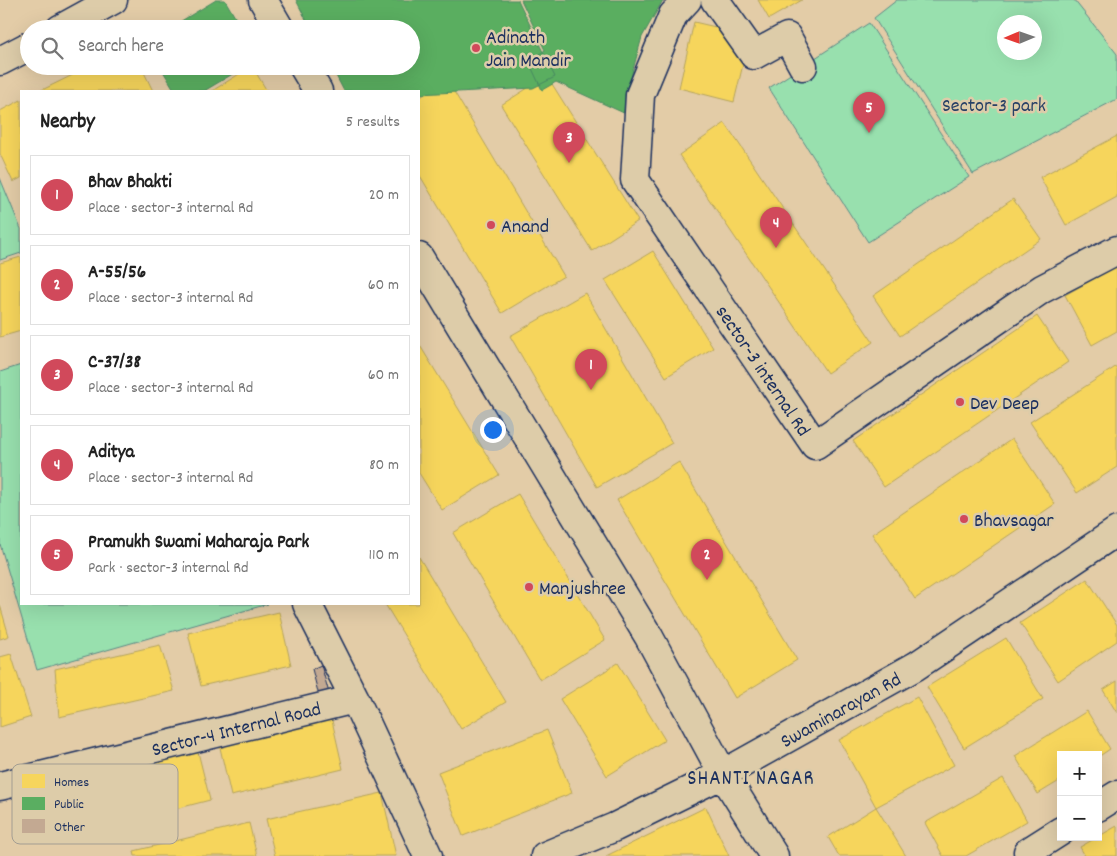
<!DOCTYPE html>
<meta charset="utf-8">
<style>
body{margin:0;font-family:Dekko,sans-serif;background:#f6f6f6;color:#222}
.controls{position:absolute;right:15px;bottom:15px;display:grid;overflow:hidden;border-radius:0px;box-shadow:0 5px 20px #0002}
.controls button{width:45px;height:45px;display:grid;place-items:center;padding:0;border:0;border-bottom:1px solid #e0e0e0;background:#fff;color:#222;font:25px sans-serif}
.compass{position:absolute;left:997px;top:15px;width:45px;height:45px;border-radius:50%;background:#fff;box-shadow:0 5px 20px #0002;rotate:268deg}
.you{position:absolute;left:492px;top:429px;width:18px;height:18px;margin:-12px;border:4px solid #fff;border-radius:50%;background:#1a73e8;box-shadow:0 0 0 8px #1a73e833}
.badge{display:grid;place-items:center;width:32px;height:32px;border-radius:50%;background:#d1495b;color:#fff;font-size:16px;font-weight:700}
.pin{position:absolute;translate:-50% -41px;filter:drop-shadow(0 1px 2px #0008)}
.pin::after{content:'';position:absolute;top:26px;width:18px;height:15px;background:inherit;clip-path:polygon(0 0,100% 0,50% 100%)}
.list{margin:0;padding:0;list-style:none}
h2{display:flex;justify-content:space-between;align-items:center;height:65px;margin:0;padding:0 20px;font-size:21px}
h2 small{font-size:16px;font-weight:400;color:#767676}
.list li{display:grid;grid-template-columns:32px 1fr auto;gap:15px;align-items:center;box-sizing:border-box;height:80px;margin:0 10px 10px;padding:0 10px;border:1px solid #e0e0e0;border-radius:0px}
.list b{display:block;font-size:19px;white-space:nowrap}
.list p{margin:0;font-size:16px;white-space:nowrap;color:#767676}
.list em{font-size:16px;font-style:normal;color:#767676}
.icon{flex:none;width:28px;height:28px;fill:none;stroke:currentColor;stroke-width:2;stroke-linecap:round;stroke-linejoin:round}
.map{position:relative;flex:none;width:1117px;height:856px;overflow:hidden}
.search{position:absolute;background:#fff;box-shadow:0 5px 20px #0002;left:20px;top:20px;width:400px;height:55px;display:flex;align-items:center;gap:12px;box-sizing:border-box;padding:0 18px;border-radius:28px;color:#767676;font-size:19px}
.panel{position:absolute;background:#fff;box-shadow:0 5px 20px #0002;left:20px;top:90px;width:400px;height:515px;border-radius:0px}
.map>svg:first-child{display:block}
</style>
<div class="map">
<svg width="1117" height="856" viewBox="0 0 1117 856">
<rect width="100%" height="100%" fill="#e3cca7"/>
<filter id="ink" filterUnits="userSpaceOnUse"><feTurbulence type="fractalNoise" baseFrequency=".02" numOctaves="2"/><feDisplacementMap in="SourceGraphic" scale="10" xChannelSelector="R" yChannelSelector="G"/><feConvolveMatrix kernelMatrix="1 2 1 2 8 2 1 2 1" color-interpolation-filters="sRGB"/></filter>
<g filter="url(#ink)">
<path fill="#98e0ae" stroke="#5a8886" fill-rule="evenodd" d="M897,0H1074L1117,54V99L973,174L874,18ZM1034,22V52H1004V22Z
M869,23L969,177L868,242L769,88Z
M0,178L21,229V253L0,260Z
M21,365V604H268L37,670L0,544V372Z"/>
<path fill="#f6d55c" stroke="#b4a35d" d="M758,0H802L769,19Z
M694,22L750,35L734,102L679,88Z
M91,66H141L153,91H40Z
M252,66L267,91H212Z
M547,76L638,221L592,251L501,105Z
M447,80L564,276L502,313L419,174V98Z
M21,100V178L13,182L0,154V111Z
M725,123L873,342L827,373L679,155Z
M1117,136V197L1066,225L1040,177Z
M1013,199L1041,239L900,336L873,296Z
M653,251L713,348L666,377L605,280Z
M21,257V331L0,337V263Z
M1117,266V331L1092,345L1065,295Z
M585,293L672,443L597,487L510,336Z
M1037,316L1068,362L884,487L853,441Z
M419,344L499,475L442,510L419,473Z
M1117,366V467L1077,493L1030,422Z
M1012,439L1055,504L915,599L872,534Z
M679,462L797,660L735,698L617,500Z
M518,494L605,640L540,680L453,533Z
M419,557L506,702L461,729L385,604H419Z
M1087,579L1117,625V641L1058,681L1020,623Z
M0,605L9,636L0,639Z
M279,612L291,665L201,686L188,633Z
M1006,638L1043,699L964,748L927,687Z
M160,645L174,691L59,717L55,669Z
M11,654L31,717L0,727V657Z
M618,663L665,740L607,776L560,699Z
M1117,681V713L1103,690Z
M917,697L954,765L876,807L839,740Z
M328,703L343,769L231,796L216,730Z
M1087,711L1110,749L1098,757V755H1061V780L1038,794L1015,756Z
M547,730L572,793L463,836L438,772Z
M197,748L210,800L121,823L107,771Z
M1003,778L1027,821L966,856H943L925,823Z
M382,793L396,856H275L266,819Z
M706,807L729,856H606Z
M876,807L906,856H839L828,837Z
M249,823L257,856H135L134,851Z
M1117,826V856H1085L1080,847Z"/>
<path fill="#5aae61" stroke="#478860" d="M216,0H225L242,29H168Z
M296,0H518L555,77L533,88L419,94V91H344L331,66H411V29H311Z
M521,0H663L642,37L632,73L626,114L556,82L542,90L529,62L545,50Z
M160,66H246L204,91H175Z"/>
<path fill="#c3a992" stroke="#1b2f5e" d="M321,665L329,693L319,696L312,669Z"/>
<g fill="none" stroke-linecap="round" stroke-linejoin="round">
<g stroke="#1b2f5e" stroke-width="31">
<path id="minor" d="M263,0L280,29
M687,0L673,15L640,95L635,180L815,445L1042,289L1117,250
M715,0L754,55L787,37L803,66
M60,29L113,0
M0,61L29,46
M303,66L318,91
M419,257L649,637L723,774L774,856
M355,699L428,856
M0,786L355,699L307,604
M1098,807L1117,795
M545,856L615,827L723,774L916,666L1117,531
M1030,856L1028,852L1061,831"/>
</g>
<use href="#minor" stroke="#ddcca9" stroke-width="28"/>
</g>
</g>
<g fill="#d1495b" stroke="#ddcca9" stroke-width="2">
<circle cx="476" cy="48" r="5"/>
<circle cx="491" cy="225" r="5"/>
<circle cx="960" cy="402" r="5"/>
<circle cx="964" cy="519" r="5"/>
<circle cx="529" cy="587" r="5"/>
</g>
<g text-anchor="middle" stroke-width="5" stroke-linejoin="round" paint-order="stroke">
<g font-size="20" fill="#1b2f5e" stroke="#ddcca9" text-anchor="start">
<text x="486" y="43">Adinath<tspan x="486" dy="23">Jain Mandir</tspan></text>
<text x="501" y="232">Anand</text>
<text x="970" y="409">Dev Deep</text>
<text x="974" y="526">Bhavsagar</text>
<text x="539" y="594">Manjushree</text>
</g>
<g font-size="20" fill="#284166" stroke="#ddcca9">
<text x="994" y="111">Sector-3 park</text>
</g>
<g font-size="20" fill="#1b2f5e" stroke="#ddcca9">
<text transform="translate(764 370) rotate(56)" y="7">sector-3 internal Rd</text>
<text transform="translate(840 709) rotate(-29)" y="7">Swaminarayan Rd</text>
<text transform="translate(236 728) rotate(-14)" y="7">Sector-4 Internal Road</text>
</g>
<g font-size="21" letter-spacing="1" fill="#1b2f5e" stroke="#ddcca9">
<text x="751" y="784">SHANTI NAGAR</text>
</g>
</g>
<rect x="12" y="764" width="166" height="80" rx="8" fill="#ddcca9" stroke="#a39d92" stroke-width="1"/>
<rect x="22" y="774" width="23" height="14" fill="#f6d55c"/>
<rect x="22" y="797" width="23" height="13" fill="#5aae61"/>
<rect x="22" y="819" width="23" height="14" fill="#c3a992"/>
<g font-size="14" fill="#1b2f5e">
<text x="54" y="786">Homes</text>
<text x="54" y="808">Public</text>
<text x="54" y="831">Other</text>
</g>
</svg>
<div class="controls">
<button>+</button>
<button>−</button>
</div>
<svg class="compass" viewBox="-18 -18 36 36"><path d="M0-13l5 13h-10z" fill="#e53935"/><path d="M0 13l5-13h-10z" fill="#767676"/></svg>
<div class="you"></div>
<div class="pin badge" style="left:591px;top:390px">1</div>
<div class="pin badge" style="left:707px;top:580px">2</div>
<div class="pin badge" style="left:569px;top:163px">3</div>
<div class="pin badge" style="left:776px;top:248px">4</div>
<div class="pin badge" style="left:869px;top:133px">5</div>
<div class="search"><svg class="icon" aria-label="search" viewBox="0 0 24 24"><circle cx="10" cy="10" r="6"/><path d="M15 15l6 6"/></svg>Search here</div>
<section class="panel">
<h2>Nearby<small>5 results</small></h2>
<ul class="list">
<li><span class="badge">1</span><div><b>Bhav Bhakti</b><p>Place · sector-3 internal Rd</p></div><em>20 m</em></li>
<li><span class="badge">2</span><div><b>A-55/56</b><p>Place · sector-3 internal Rd</p></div><em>60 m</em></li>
<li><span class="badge">3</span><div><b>C-37/38</b><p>Place · sector-3 internal Rd</p></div><em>60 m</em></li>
<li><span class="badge">4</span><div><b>Aditya</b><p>Place · sector-3 internal Rd</p></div><em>80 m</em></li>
<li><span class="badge">5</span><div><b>Pramukh Swami Maharaja Park</b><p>Park · sector-3 internal Rd</p></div><em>110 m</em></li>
</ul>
</section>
</div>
